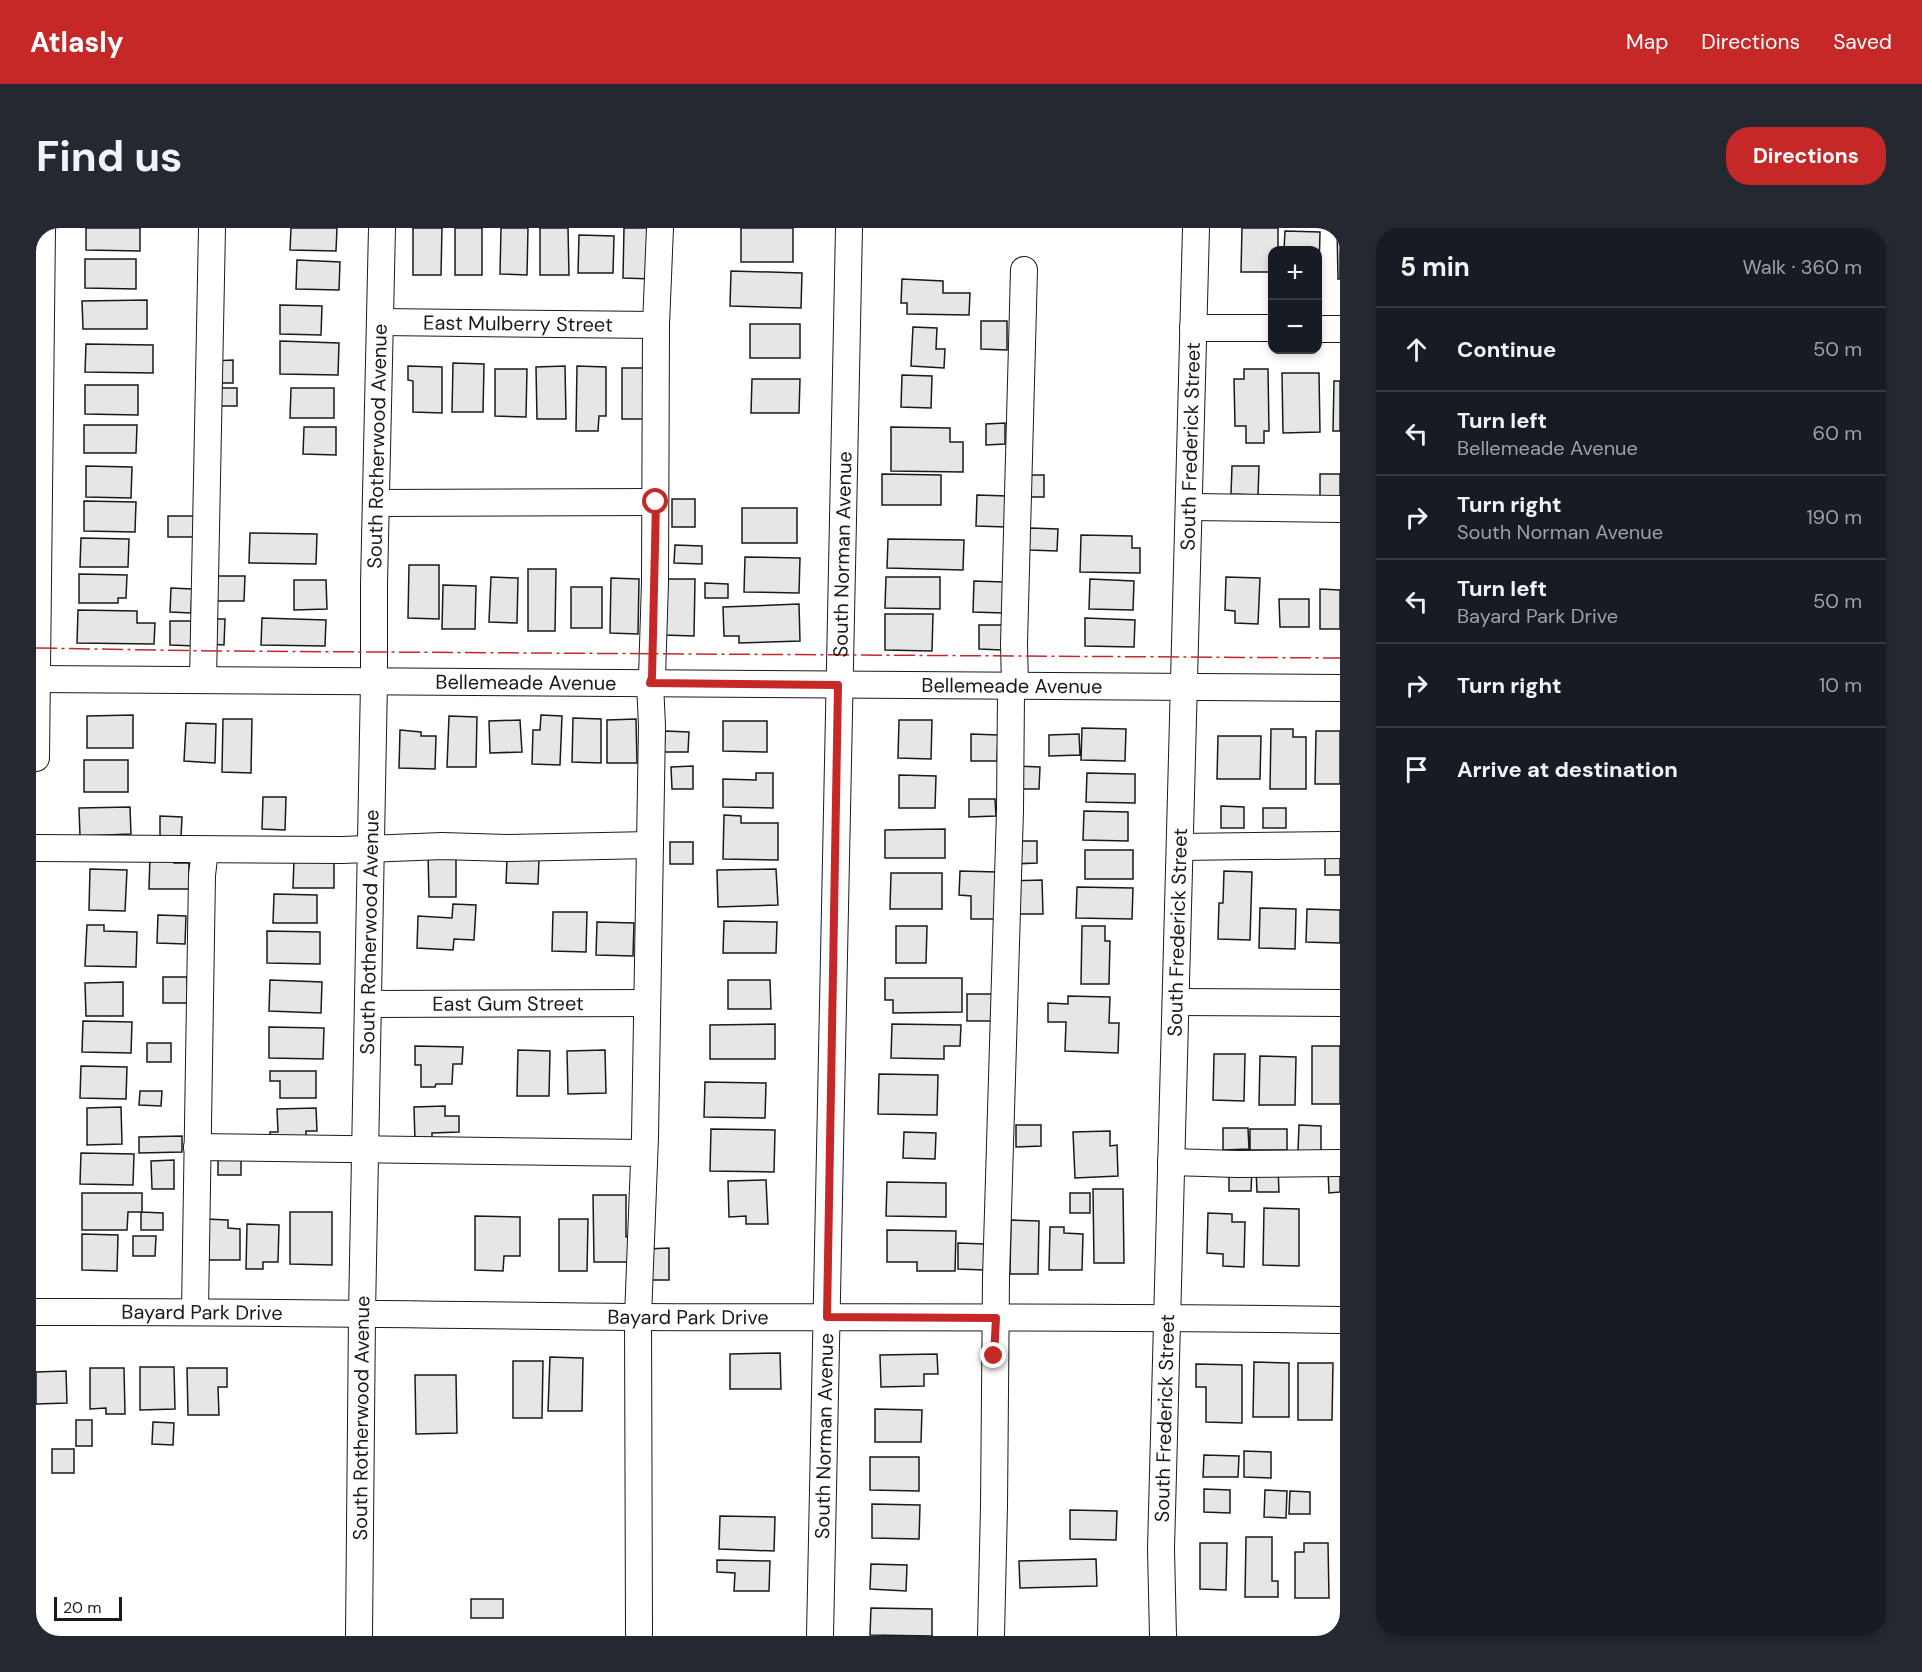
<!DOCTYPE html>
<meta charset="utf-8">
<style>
body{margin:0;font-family:"DM Sans",sans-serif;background:#242831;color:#f1f3f6}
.controls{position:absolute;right:18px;top:18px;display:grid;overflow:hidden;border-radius:12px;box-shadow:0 3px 9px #0003}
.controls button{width:54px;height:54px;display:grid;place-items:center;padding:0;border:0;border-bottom:2px solid #363941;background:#171b24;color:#f1f3f6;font:30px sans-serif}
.scale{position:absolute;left:18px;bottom:15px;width:68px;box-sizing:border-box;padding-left:6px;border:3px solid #1a1a1a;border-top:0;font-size:16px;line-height:21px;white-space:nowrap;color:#1a1a1a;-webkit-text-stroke:4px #fff;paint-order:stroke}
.stop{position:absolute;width:18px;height:18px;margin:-14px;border:4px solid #c62828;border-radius:50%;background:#fff}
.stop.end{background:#c62828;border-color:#fff;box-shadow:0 2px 6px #0008}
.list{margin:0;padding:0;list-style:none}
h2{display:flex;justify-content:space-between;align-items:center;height:78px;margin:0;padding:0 24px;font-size:26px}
h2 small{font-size:20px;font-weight:400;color:#9ea1a6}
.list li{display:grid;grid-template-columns:39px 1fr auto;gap:18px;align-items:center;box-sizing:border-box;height:84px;padding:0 24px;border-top:2px solid #363941}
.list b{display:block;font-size:22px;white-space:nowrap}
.list p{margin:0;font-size:20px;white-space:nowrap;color:#9ea1a6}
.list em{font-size:20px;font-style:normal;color:#9ea1a6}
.icon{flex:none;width:33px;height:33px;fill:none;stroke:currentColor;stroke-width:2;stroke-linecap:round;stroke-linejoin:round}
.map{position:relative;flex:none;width:1304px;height:1408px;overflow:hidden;border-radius:24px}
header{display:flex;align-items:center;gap:36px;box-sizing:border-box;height:84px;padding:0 30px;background:#c62828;color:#fff}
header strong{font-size:28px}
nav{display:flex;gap:33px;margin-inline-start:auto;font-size:21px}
.intro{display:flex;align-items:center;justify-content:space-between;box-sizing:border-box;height:144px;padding:0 36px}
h1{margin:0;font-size:42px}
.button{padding:15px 27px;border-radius:24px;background:#c62828;color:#fff;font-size:21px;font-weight:700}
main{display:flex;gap:36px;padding:0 36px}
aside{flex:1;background:#171b24;border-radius:24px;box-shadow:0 3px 9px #0003}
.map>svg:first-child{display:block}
</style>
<header>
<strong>Atlasly</strong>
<nav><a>Map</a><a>Directions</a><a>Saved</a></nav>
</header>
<div class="intro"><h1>Find us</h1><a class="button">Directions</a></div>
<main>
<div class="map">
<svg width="1304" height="1408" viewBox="0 0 1304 1408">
<rect width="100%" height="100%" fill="#fff"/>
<path fill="#e6e6e6" stroke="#1a1a1a" stroke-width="1.5" d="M50,0H104V23L50,22Z
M255,0H301L300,23L254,22Z
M377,0H406L405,47H377Z
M419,0H446V47H419Z
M465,0H492L491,47L464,46Z
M504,0H532L533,47H504Z
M588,0H616V51L587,50Z
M705,0H757V34H705Z
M1206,0H1242V22H1236V44H1205Z
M1301,0H1304V51H1302Z
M1249,3L1284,4L1283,43L1282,42V22H1248Z
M543,7L578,8L577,45H542Z
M49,31H100V61L49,60Z
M261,32L304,34L303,62L260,61Z
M695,43L766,45L765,80L694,78Z
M866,51L907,53V65H934L933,87L871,86V75H865Z
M111,72V101H47L46,73Z
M244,77L286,78L285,107L244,106Z
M945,93H971V122L945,121Z
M714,96H764V130H714Z
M877,99L901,100L900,121H909L908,140L875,138Z
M244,113L303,115L302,147L244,146Z
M50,116L117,117V145L49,144Z
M197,132V155H177V133Z
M417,135L448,136L447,184H416Z
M372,138L406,139V185L377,184V153L372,152Z
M529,138L530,191H501L500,139Z
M541,138L570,139V188H563L562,203H540Z
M586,140H612V191H586Z
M459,141H491L490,189L459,188Z
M1208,141H1232L1233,203H1228V215H1210V198H1199L1198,151H1208Z
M1246,145H1283L1284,204L1247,205Z
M866,147L896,148L895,180L865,179Z
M716,151H764L763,185H715Z
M1298,153H1304V203H1297Z
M49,157H102V187L49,186Z
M180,160H201V178H180Z
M255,160H298V190H254Z
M969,195V216L950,217V196Z
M48,197H101L100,225H48Z
M268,199H300V227L267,226Z
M855,199L914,200V214H927V244L855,243Z
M50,238L96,239L95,270L50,269Z
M1196,238H1223L1222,267L1195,266Z
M846,246L905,247V277H846Z
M1284,246H1304V270H1284Z
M986,247H1008V269H986Z
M941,267L971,268L970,299L940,298Z
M636,271H659V299H636Z
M48,273L100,274L99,304L48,303Z
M706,280H761V315H706Z
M132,288H158V309H132Z
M994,300L1022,301L1021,323L993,322Z
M214,305L281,306L280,336L213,335Z
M1045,307L1096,308V320H1104V345L1044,344Z
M45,310L93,311L92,339H44Z
M852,311L928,312L927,342L851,340Z
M639,317L666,318V336L638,335Z
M709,329L764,330L763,365L708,364Z
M373,337H403V391L372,390Z
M492,341H520L519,403H492Z
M43,346L91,347L90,370H82V375H43Z
M181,348H209L208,373H181Z
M455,349L482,350L481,395L453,394Z
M850,349H904V381L849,380Z
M1190,349L1224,350L1222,396L1199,395V383L1189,382Z
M575,350L603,351L602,406L574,405Z
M627,351H659L658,408L627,407Z
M1054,351L1098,353L1097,382L1053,381Z
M258,352H290L291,381L258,382Z
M938,353L968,354L967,385L937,384Z
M669,355L692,356V370H669Z
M407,357L440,358L439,401H406Z
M535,359H566V400H535Z
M135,360L156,361L155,385L134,384Z
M1284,361L1304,362V401H1284Z
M1243,371H1273V399H1244Z
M763,376L764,413L703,415V408H688L687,379Z
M42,382L101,383V395H119L118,416L41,415Z
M849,386H897L896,423L849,422Z
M226,390L290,392L289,418L225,417Z
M1049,390L1099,392L1098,419L1049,418Z
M173,391H189L188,417L172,416Z
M134,393H161L160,418L134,417Z
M943,397H966V422L943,421Z
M97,487V520H51V488Z
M505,487L526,488L524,537L496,536L497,502H504Z
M413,488L441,489L440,539H411Z
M537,490L565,491V535L536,534Z
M187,491H216L215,545L186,544Z
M600,491L601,535H571V492Z
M484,492L486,524L454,525L453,493Z
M863,492H896L895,531L862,530Z
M687,493H731V524L687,523Z
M150,495L180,496L179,535L148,533Z
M1046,500L1090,501L1089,533L1045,532Z
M1235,501H1257V509H1270V561H1234Z
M364,502L385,504V508H400L399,541L363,540Z
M629,503L653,504L652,524H628Z
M1280,503H1304V556H1279Z
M935,506L962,507L961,533H935Z
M1043,506L1044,527L1013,528V507Z
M1182,508H1225L1224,551H1181Z
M48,532H92V564H48Z
M657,538V561H636L635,539Z
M978,538L1004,539L1003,561H977Z
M720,545H737V580L687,579V551L720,552Z
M1051,545L1099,546V575L1050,574Z
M863,547L900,548L899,580H863Z
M227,569H250L249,602L226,601Z
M933,571H959L960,588L933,589Z
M1185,578L1208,579V600H1185Z
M94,579L95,606L44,608L43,580Z
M1227,580H1250V600H1227Z
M1048,583L1092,584V613L1047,612Z
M688,587L705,588V595H742V632L687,631Z
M124,588L146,589L145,610L124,609Z
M909,601V630H849V602Z
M976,613H1001V635L977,636Z
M634,614H657V636H634Z
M1049,622H1097V651H1049Z
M1289,623L1304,624V647H1289Z
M392,626H420V669H393Z
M114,628H138V635H153V661H113Z
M258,631L298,632V660H257Z
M471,631L503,632L502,656L470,655Z
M54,641L91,642L89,683L53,682Z
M740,641L742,677L682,679L681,642Z
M924,643L961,644L960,691H935V668L923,667Z
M1188,643L1216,644L1214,712L1182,711L1183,675H1187Z
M855,645H906V681H854Z
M1006,652L1007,686H977L976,653Z
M1041,659L1097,660L1096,691L1040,690Z
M238,666L281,667V695H237Z
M417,676L440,677L438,712L418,711L417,722L381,720L382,688L416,690Z
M1224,680L1260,681L1259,721L1223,720Z
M1271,681L1304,682V715L1270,714Z
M517,684H551L550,724L516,723Z
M122,687L150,688L149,716L121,715Z
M688,693L741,694L740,725H687Z
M561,694L598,695L597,728L560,727Z
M51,697H68V703L101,704L100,739L49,738Z
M860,698H891L890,735H860Z
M1046,698H1069V713H1074L1073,756H1045Z
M231,703L284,704V736L231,735Z
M127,749H151L152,775H127Z
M849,750H926V784L857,785V772H849Z
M234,752L286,754L285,785L233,783Z
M692,752H734L735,781H692Z
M87,754V788H50L49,755Z
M931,766H958V793H931Z
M1032,768L1074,769L1073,795H1083L1082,825L1029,823L1030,794H1012V775L1032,776Z
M47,793L96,794L95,825L46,824Z
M739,796V831H674V797Z
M856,796L925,797L924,818H908V831L855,830Z
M233,799L288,800L287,831L233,830Z
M111,815H135V834H111Z
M379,818L427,819L426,836H417L416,856H400L399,859H385V837H379Z
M1276,818H1304V876H1276Z
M482,822L514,823L513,868H481Z
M569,822L570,865L532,866L531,823Z
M1178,826H1209L1208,873L1177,872Z
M1224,828L1260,829L1259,877H1223Z
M45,838L91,839L90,871L44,870Z
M234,843H280V870H244V853H234Z
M843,846L902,847L901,887L842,886Z
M669,854L730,855L729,890L668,889Z
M104,863H126L125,878L103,877Z
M409,878V888H423V904L396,905V914H379L378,879Z
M85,879L86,916L51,917V880Z
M280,880L281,903H270V916H234V904H242L241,881Z
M980,897H1005V918L980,919Z
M1263,897L1285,898V923H1262Z
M1187,900H1212L1213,921L1187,922Z
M675,901L739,902L738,944L674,943Z
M1214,901H1251V922H1214Z
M1074,903V918L1081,917L1082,948L1039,950L1037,904Z
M868,904L900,905L899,931L867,930Z
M146,908V924L103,925V909Z
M182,924H205V947H182Z
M45,925L98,926L97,957L44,956Z
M138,932V961H116L115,933Z
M1193,940H1216L1215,963H1193Z
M1242,940L1243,964H1221L1220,941Z
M1304,941V964L1293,965L1292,942Z
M730,952L732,996H710V988L693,989L692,953Z
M851,954L910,955V989L850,988Z
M1057,961H1087L1088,1035H1058Z
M46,965H106V984H92L91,1002H46Z
M1034,965H1054V985H1034Z
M557,967H590V1009L597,1008V1034H558Z
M1228,980L1263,981V1038L1227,1037Z
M105,984L127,985V1002H105Z
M254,984H296V1037L254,1036Z
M1172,985L1196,986V994H1209L1208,1039L1187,1038V1026L1171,1025Z
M439,988L484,989V1028H468L467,1043L439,1042Z
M169,991L192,992V1000L204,1001V1032H168Z
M523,991H552L551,1043H523Z
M975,992L1003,993L1002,1046H974Z
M211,996L243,997L242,1034H227V1041H210Z
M1014,999H1028V1005L1047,1006L1046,1042H1013Z
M851,1002L920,1003L919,1043H881V1034H851Z
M46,1006L82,1007L81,1043L46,1042Z
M97,1008H120L119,1028H97Z
M922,1015L948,1016V1042L922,1041Z
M633,1020V1052H610V1021Z
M744,1125L745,1161H694V1126Z
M901,1126L902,1146H888V1158L845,1159L844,1127Z
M514,1129L547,1130L546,1183H512Z
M477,1133H507L506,1190H477Z
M1218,1134L1253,1135V1189H1217Z
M1262,1135H1297L1296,1192H1262Z
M1160,1136L1206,1137V1195L1170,1194V1159H1160Z
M104,1139H138L139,1181L104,1182Z
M54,1140H88L89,1186H70V1180L54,1181Z
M151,1140H191V1159H182L183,1187H152Z
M30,1143L31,1175L0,1176V1144Z
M379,1147H420L421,1205L380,1206Z
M839,1181L886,1182L885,1214H839Z
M40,1192H56V1218H40Z
M117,1194L138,1195L137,1217L116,1216Z
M16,1221H38V1245H16Z
M1208,1223L1235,1224V1250L1208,1249Z
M1168,1227L1203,1228L1202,1249H1167Z
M834,1229H883V1263L834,1262Z
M1168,1261L1194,1262V1285L1168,1284Z
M1229,1262L1251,1263L1250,1290L1228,1289Z
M1254,1263L1274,1264V1286H1253Z
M836,1276L884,1277L883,1311L836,1310Z
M1034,1282L1081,1283L1080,1312L1034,1311Z
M684,1288L739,1289L738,1323L683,1321Z
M1210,1309H1236V1353H1242V1369H1209Z
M1164,1315H1191L1190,1362L1164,1361Z
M1268,1315H1292L1293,1370H1259V1324H1268Z
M1060,1331L1061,1358L984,1360L983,1333Z
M681,1332L734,1333L733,1363H698L699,1345L681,1344Z
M835,1336L871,1337L870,1363L834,1361Z
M435,1371H467V1390H435Z
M835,1380L896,1381V1408L834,1407Z"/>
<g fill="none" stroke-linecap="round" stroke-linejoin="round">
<g stroke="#1a1a1a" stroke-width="28">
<g id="minor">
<path id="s1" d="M344,94L620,97"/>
<path d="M1157,100H1236"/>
<path d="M1282,101H1304"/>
<path d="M340,275L619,274"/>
<path d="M1153,279L1304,281"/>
<path id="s2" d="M0,451L1304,460"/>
<path d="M167,452L176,0"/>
<path d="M0,530L6,0"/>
<path d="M1144,619L1304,617"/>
<path d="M0,620L306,622L406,618L471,620L614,617"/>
<path d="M1140,774L1304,775"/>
<path id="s3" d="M332,776L611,775"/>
<path d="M161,919L608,925"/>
<path d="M1135,934L1201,936L1304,935"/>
<path d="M159,1083L166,647L169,622"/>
<path id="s4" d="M0,1084C201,1083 402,1087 603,1089C837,1090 1070,1088 1304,1092"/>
<path d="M603,1405L602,1089L609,909L616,498L614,455L616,449L619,354L620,97L624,0"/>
<path id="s5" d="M323,1408L326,1086L338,454V356L346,0"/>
<path id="s6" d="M784,1408L813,0"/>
<path d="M955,1408L958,1278L960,1050L974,582L975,465L979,458L978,416L988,42"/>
<path id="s7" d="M1127,1408L1125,1321L1160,0"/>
</g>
</g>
<use href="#minor" stroke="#fff" stroke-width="26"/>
<path stroke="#c62828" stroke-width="1.5" stroke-dasharray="21 4.5 3 4.5" stroke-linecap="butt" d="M0,420L178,423L1304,430"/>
</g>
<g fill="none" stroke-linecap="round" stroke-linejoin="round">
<path stroke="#c62828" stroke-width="8" d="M620,274L616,449L614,455L802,457L791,1089L960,1090L958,1128"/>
</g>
<g text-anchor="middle" stroke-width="4.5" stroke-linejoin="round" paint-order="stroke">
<g font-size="20" fill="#1a1a1a" stroke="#fff">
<text dy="7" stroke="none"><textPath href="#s1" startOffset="138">East Mulberry Street</textPath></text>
<text dy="7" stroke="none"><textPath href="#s5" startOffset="1190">South Rotherwood Avenue</textPath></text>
<text dy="7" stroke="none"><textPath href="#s7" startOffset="1190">South Frederick Street</textPath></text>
<text dy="7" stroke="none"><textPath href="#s6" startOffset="1082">South Norman Avenue</textPath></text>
<text dy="7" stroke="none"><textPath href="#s2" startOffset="490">Bellemeade Avenue</textPath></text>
<text dy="7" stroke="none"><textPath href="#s2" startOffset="976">Bellemeade Avenue</textPath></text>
<text dy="7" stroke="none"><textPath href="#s5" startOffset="704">South Rotherwood Avenue</textPath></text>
<text dy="7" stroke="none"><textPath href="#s7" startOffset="704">South Frederick Street</textPath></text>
<text dy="7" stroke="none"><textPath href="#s3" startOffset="140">East Gum Street</textPath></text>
<text dy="7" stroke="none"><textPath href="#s4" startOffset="166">Bayard Park Drive</textPath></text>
<text dy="7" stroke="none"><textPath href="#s4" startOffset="652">Bayard Park Drive</textPath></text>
<text dy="7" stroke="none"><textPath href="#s5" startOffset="218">South Rotherwood Avenue</textPath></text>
<text dy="7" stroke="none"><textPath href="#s7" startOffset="218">South Frederick Street</textPath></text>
<text dy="7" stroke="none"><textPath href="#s6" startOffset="200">South Norman Avenue</textPath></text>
</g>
</g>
</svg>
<div class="controls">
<button>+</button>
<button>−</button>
</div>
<div class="scale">20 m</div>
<div class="stop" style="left:620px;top:274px"></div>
<div class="stop end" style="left:958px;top:1128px"></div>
</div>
<aside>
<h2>5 min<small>Walk · 360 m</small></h2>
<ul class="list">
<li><svg class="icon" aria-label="ahead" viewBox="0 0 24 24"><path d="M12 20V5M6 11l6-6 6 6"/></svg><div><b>Continue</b></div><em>50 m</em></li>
<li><svg class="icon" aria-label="left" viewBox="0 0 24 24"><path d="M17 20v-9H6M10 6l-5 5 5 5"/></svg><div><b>Turn left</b><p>Bellemeade Avenue</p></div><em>60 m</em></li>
<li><svg class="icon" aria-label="right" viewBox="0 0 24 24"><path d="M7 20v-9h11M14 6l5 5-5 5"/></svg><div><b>Turn right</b><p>South Norman Avenue</p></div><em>190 m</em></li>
<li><svg class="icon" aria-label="left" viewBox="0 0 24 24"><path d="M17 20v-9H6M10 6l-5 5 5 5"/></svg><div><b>Turn left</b><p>Bayard Park Drive</p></div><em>50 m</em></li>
<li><svg class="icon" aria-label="right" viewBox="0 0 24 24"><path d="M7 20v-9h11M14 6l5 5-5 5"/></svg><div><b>Turn right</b></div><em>10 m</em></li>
<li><svg class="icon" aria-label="arrive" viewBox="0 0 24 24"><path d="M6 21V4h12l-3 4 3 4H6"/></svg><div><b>Arrive at destination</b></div></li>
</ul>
</aside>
</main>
